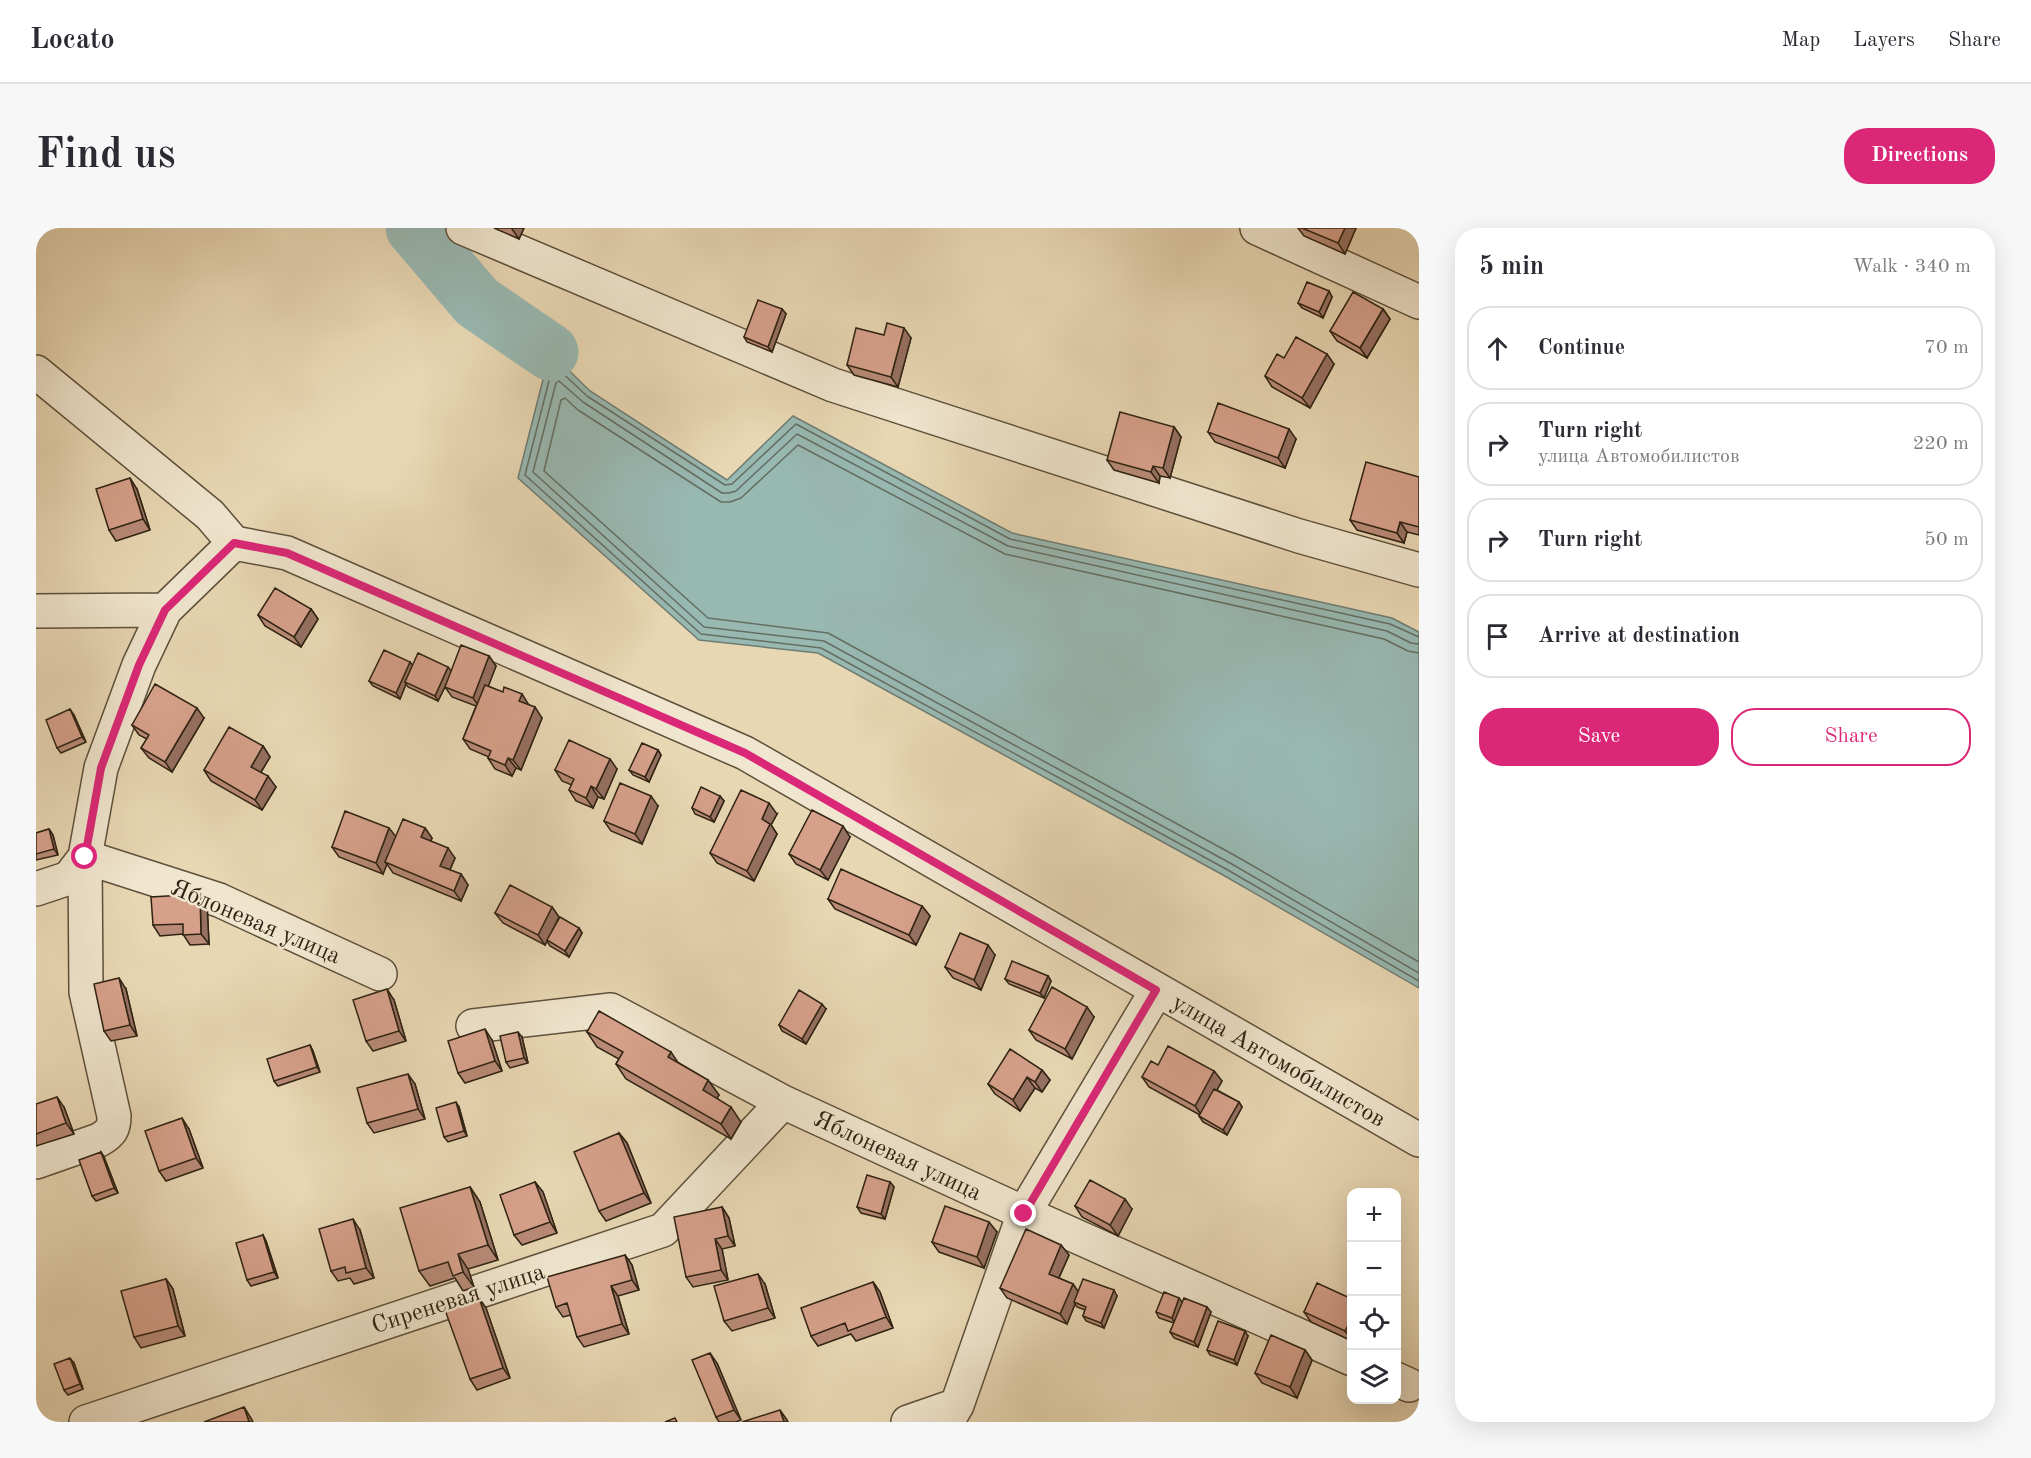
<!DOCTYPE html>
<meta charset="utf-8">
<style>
body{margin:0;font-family:"Old Standard TT",serif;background:#f7f7f7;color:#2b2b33}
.controls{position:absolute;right:18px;bottom:18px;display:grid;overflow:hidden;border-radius:12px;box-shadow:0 6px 24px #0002}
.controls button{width:54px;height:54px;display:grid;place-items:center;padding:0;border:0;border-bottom:2px solid #e1e1e2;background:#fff;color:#2b2b33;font:30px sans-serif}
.stop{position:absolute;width:18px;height:18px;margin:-14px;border:4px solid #db2777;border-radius:50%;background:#fff}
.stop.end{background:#db2777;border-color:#fff;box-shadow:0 2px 6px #0008}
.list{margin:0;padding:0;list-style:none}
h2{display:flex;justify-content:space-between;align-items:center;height:78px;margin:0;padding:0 24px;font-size:26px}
h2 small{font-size:20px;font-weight:400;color:#7c7c81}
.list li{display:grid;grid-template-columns:39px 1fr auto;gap:18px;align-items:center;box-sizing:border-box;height:84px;margin:0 12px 12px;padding:0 12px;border:2px solid #e1e1e2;border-radius:24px}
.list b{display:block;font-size:22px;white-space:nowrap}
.list p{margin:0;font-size:20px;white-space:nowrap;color:#7c7c81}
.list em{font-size:20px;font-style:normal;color:#7c7c81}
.actions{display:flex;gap:12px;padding:18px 24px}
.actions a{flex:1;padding:14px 0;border:2px solid #db2777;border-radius:24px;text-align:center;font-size:21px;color:#db2777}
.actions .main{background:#db2777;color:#fff}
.icon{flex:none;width:33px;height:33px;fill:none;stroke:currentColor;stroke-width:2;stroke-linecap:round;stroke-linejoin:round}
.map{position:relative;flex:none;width:1383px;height:1194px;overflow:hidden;border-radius:24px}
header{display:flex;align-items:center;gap:36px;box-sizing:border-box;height:84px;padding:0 30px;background:#fff;border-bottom:2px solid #e1e1e2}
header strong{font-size:28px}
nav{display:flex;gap:33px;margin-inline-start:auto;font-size:21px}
.intro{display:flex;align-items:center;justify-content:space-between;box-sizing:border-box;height:144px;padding:0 36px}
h1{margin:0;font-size:42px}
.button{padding:15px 27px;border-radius:24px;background:#db2777;color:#fff;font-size:21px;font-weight:700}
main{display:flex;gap:36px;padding:0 36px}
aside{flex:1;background:#fff;border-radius:24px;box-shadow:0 6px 24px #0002}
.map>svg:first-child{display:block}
</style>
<header>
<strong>Locato</strong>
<nav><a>Map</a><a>Layers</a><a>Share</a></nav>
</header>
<div class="intro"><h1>Find us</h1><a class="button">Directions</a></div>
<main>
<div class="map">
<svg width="1383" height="1194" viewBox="0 0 1383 1194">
<rect width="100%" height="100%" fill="#e8d7b3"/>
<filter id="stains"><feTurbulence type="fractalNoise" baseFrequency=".00333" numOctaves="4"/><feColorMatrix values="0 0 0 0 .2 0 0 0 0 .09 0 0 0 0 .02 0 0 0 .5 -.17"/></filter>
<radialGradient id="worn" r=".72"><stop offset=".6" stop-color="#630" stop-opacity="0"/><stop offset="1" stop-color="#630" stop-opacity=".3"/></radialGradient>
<path fill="#98b8b2" stroke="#6e7c72" stroke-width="1.5" d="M514,124L554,163L691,252L757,188L976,305L1356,390L1383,404V760L1187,647L782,425L663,412L482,250Z"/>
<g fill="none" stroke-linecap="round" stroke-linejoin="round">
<path stroke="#646e62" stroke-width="1.5" d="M1383,409L1354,396L974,311L760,196L696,256L689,257L551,168L519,138L516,141L489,247L665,406L785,420L1190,641L1383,753
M1383,416L1375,415L1351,403L972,318L761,206L700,263L693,265H686L547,174L523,153L520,155L497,244L668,399L788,413L1194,635L1383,745
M1383,425L1372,423L1348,411L969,326L762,217L705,270L694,274H685L542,182L529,170L525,172L508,243L672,390L792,405L1198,627L1383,734"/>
<path stroke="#98b8b2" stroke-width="57" d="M378,0L441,74L514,124"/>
<g stroke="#5d503b" stroke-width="36">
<path id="minor" d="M427,0L797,157L1263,308L1383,342
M1221,0L1383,74
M0,144L174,287L198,315
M198,315L251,325L709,525L1383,912
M0,383L129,382
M0,661L33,650L49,629L183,672L344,746
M437,798L575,782L747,874L988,985L1316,1131
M0,934L63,912C75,905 78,901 78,888L50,764L49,629L65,540L103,437L129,382L198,315
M1360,1151L1373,1157
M50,1194L627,1002L747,874
M872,1194L921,1177
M911,1194L921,1177L988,985L1121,762"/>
</g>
<use href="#minor" stroke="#f0e5ce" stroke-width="33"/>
</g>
<path fill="#b88a77" stroke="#2f2313" stroke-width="1.5" d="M458,0H488L483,11Z
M1262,0H1320L1309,26L1268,8Z
M1293,63L1296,69L1287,90L1266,80L1262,75Z
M746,81L750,86L736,124L711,114L708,109Z
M1347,81L1354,91L1331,130L1301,113L1294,103Z
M848,107L875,110L862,159L818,147L811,137Z
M1248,130L1298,136L1274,180L1236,159L1229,148Z
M1138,199L1145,209L1134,250L1124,248L1123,255L1078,242L1071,232Z
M1172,204L1260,211L1249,240L1179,214Z
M1383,249V307L1371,304L1368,315L1321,302L1314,292Z
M101,261L114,302L80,313L73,302Z
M275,381L282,391L265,419L229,398L222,387Z
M453,428L460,438L452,458L493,477L506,490L485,542L480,540L476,548L459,541L452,530L453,529L434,521L427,511L440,478L416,469L409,459L411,455L402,473L372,459L370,456L364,471L337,458L333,453L374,434L376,437L415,444Z
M38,487L50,514L25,525L21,520Z
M168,490L136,544L113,530L105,520L111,511L103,507L96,497Z
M227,518L234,529L225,544L240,559L226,582L175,553L168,542Z
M622,522L625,527L613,554L597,547L593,542Z
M581,541L568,571L562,569L557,580L540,573L533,562L536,557L526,553L519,542Z
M684,568L688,573L678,594L659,586L656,580Z
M622,578L606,616L575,603L568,593Z
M741,586L735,597L741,606L718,653L681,635L674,625Z
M389,600L396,610L395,613L419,630L414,642L425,646L432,657L425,673L357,645L351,636L347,646L303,629L296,619L360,609Z
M13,601L17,607L22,627L0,632V605Z
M814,609L792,652L760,636L753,626Z
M792,671L886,678L894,688L880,717L799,681Z
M171,676L173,716L154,717L147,706L124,708L117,697Z
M516,679L523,689L518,700H543L546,705L533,729L514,718L511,713L509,717L467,695L459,685Z
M959,727L945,762L917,750L909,739Z
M1012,748L1015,753L1008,770L973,756L969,751Z
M90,761L101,808L75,813L68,803Z
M358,772L370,813L337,823L330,813Z
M790,781L770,816L746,803L743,797Z
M1058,789L1036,831L1000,812L993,802Z
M551,804L643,835L672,852L683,867L681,870L705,894L695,911L590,851L580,836L583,831L561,819Z
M486,809L492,835L474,840L470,834Z
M456,812L466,843L429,855L422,845Z
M274,817L277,823L284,844L242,858L238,853Z
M1122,837L1178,843L1186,853L1181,862L1203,874L1206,879L1191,907L1167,894L1163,888L1164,887L1113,859L1106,849Z
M1006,842L1014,852L1006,864L999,860L984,883L959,866L952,856Z
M379,856L389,891L338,905L331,895Z
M0,876L28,879L38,906L0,918Z
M423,879L431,908L412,914L408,909Z
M153,901L167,940L130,953L123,943Z
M583,905L591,915L615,975L570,993L563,983Z
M65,924L68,929L82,965L60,973L56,968Z
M499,954L507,964L521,1005L486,1017L478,1007Z
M854,954L858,959L849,991L825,985L821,979Z
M434,959L444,974L462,1032L432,1041L438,1059L427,1063L419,1050L394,1058L383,1043Z
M1039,978L1096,981L1082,1008L1046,989Z
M686,979L693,990L699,1018L686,1021L692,1052L657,1059L650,1049Z
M324,1002L338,1050L318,1056L314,1050L302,1053L295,1043Z
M961,1004L948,1040L903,1024L896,1014Z
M227,1007L230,1013L242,1050L215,1058L211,1052Z
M1025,1017L1033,1027L1023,1050L1037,1056L1042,1064L1081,1068L1068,1100L1050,1093L1047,1088L1049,1082L1041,1079L1039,1076L1031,1096L971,1070L964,1060Z
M589,1027L596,1037L603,1062L582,1068L593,1106L548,1119L541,1109L535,1087L527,1089L520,1079Z
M130,1051L137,1061L149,1108L105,1120L98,1109Z
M837,1054L844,1064L857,1100L820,1113L815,1106L782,1118L775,1108Z
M729,1056L739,1090L696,1103L688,1093Z
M443,1070L450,1080L474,1150L441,1162L434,1151Z
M1316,1071V1113L1275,1094L1268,1084Z
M1146,1074L1175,1084L1162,1119L1138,1110L1134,1104L1138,1095L1123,1090L1120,1084Z
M1212,1108L1201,1137L1174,1127L1171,1122Z
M1269,1122L1276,1132L1261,1170L1226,1155L1219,1145Z
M38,1135L47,1161L32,1167L28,1162Z
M681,1135L705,1192L700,1194H683L680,1189Z"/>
<path fill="#967061" stroke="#2f2313" stroke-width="1.5" d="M476,0H488L483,11L476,1Z
M1309,0H1320L1309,26L1302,15Z
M1293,63L1296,69L1287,90L1283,84Z
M746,81L750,86L736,124L732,119Z
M1347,81L1354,91L1331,130L1324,120Z
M868,100L875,110L862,159L855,149Z
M1291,126L1298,136L1274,180L1266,170Z
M1138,199L1145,209L1134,250L1127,240Z
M1253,201L1260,211L1249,240L1242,230Z
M1117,238L1124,248L1123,255L1115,244Z
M94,250L101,261L114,302L107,291Z
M1364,294L1371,304L1368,315L1361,305Z
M275,381L282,391L265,419L258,409Z
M453,428L460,438L444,480L437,470Z
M374,434L378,439L369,454L370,456L364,471L360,465Z
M412,439L416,444L402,473L399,468Z
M486,466L493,477L490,483L483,473Z
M499,479L506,490L485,542L477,532Z
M161,480L168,490L136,544L129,534Z
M34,481L38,487L50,514L46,509Z
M227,518L234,529L222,549L215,539Z
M622,522L625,527L613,554L609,549Z
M472,530L480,540L476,548L469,537Z
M574,531L581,541L568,571L560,561Z
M232,548L240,559L226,582L219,572Z
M555,558L562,569L557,580L550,570Z
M615,568L622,578L606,616L599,606Z
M684,568L688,573L678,594L674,589Z
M733,575L741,586L735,597L741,606L718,653L711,643L726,591Z
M807,598L814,609L792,652L784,642Z
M353,600L361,610L349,634L351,636L347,646L340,635Z
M389,600L396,610L392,619L385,609Z
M13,601L17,607L22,627L18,621Z
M412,620L419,630L411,648L404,638Z
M425,646L432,657L425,673L418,663Z
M164,666L171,676L173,716L165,706Z
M886,678L894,688L880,717L873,707Z
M516,679L523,689L509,717L502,707Z
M543,700L546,705L533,729L529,723Z
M952,717L959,727L945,762L938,752Z
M1012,748L1015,753L1008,770L1004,765Z
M83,750L90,761L101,808L94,797Z
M351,761L358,772L370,813L363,803Z
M786,776L790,781L770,816L766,811Z
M1051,779L1058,789L1036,831L1029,821Z
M449,801L456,812L466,843L459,833Z
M482,804L486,809L492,835L488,830Z
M274,817L277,823L284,844L281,839Z
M635,824L645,839L632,829Z
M1006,842L1014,852L1006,864L999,854Z
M1178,843L1186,853L1166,888L1159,878Z
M372,846L379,856L389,891L382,881Z
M991,849L999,860L984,883L977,872Z
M672,852L683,867L677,877L667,862Z
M21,869L28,879L38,906L30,895Z
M420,874L423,879L431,908L428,903Z
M1203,874L1206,879L1191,907L1187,902Z
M695,879L705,894L695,911L685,896Z
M146,890L153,901L167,940L160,930Z
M583,905L591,915L615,975L608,965Z
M65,924L68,929L82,965L78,960Z
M499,954L507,964L521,1005L514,994Z
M854,954L858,959L849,991L845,986Z
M434,959L444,974L462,1032L452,1017Z
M1089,971L1096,981L1082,1008L1074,997Z
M686,979L693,990L699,1018L692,1008Z
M317,991L324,1002L338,1050L330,1040Z
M953,994L961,1004L948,1040L941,1029Z
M227,1007L230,1013L242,1050L238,1044Z
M679,1011L686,1021L692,1052L685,1042Z
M1025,1017L1033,1027L1020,1056L1013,1046Z
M422,1026L432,1041L438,1059L427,1044Z
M589,1027L596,1037L603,1062L596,1052Z
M722,1046L729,1056L739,1090L732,1080Z
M130,1051L137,1061L149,1108L142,1098Z
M837,1054L844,1064L857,1100L850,1089Z
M1037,1056L1044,1066L1038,1074L1039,1076L1031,1096L1024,1086Z
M575,1058L582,1068L593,1106L586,1096Z
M1078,1062L1081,1068L1068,1100L1065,1095Z
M443,1070L450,1080L474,1150L467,1140Z
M1143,1070L1147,1075L1139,1096L1136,1090Z
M1171,1079L1175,1084L1162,1119L1158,1114Z
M1316,1090V1112L1309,1103Z
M1209,1103L1212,1108L1201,1137L1198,1132Z
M1269,1122L1276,1132L1261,1170L1254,1159Z
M674,1125L681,1135L705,1192L698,1182Z
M34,1130L38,1135L47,1161L44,1156Z
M208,1179L215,1190L217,1194H213Z
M744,1182L751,1192L752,1194H748Z"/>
<path fill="#d6a08a" stroke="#2f2313" stroke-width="1.5" d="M1266,0H1309L1302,15Z
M1271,54L1293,63L1283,84L1262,75Z
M1317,64L1347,81L1324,120L1294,103Z
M722,72L746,81L732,119L708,109Z
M851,95L868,100L855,149L811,137L820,100L848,107Z
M1260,109L1291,126L1266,170L1229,148L1241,126L1248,130Z
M1182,175L1253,201L1242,230L1172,204Z
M1084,184L1138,199L1127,240L1117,238L1115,244L1071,232Z
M1330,234L1383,249V299L1364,294L1361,305L1314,292Z
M94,250L107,291L73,302L60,261Z
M239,360L275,381L258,409L222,387Z
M425,417L453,428L437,470L409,459Z
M348,422L374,434L360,465L333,453Z
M382,425L412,439L399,468L369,454Z
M119,456L161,480L129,534L105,520L113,507L96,497Z
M449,457L467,464L468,459L486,466L483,473L499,479L477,532L472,530L469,537L452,530L455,523L427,511Z
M34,481L46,509L21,520L10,492Z
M193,499L227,518L215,539L232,548L219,572L168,542Z
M533,512L574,531L560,561L555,558L550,570L533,562L538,551L519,542Z
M606,515L622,522L609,549L593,542Z
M584,555L615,568L599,606L568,593Z
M665,559L684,568L674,589L656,580Z
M705,562L733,575L726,591L734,596L711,643L674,625Z
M776,582L807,598L784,642L753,626Z
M309,583L353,600L340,635L296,619Z
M367,591L389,600L385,609L412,620L404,638L425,646L418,663L349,634Z
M13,601L18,621L0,626V605Z
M805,641L886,678L873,707L792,671Z
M474,657L516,679L502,707L459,685Z
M164,666L165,706L147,707V696L117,697L115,669Z
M524,689L543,700L529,723L511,712Z
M924,705L952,717L938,752L909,739Z
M976,733L1012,748L1004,765L969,751Z
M83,750L94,797L68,803L58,756Z
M1016,759L1051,779L1029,821L993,802Z
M351,761L363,803L330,813L317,772Z
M763,762L786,776L766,811L743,797Z
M563,783L635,824L632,829L672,852L667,862L695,879L685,896L580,836L587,824L551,804Z
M449,801L459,833L422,845L412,813Z
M482,804L488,830L470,834L464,808Z
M274,817L281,839L238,853L231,831Z
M1132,818L1178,843L1159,878L1106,849L1115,833L1122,837Z
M974,821L1006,842L999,854L991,849L977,872L952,856Z
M372,846L382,881L331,895L321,860Z
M1178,861L1203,874L1187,902L1163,888Z
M21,869L30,895L0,906V876Z
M420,874L428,903L408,909L400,880Z
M146,890L160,930L123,943L109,903Z
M583,905L608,965L563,983L538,924Z
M65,924L78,960L56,968L43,932Z
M831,947L854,954L845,986L821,979Z
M1054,952L1089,971L1074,997L1039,978Z
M499,954L514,994L478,1007L464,967Z
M434,959L452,1017L422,1026L427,1044L417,1048L412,1034L383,1043L364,980Z
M909,978L953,994L941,1029L896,1014Z
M686,979L692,1008L679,1011L685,1042L650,1049L638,989Z
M317,991L330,1040L310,1045L309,1039L295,1043L283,1001Z
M990,1001L1025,1017L1013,1046L1037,1056L1024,1086L964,1060Z
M227,1007L238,1044L211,1052L200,1015Z
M589,1027L596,1052L575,1058L586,1096L541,1109L531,1075L520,1079L511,1049Z
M722,1046L732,1080L688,1093L678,1058Z
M130,1051L142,1098L98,1109L85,1063Z
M1047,1051L1078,1062L1065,1095L1047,1088L1050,1079L1038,1074Z
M837,1054L850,1089L812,1103L809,1095L775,1108L765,1080Z
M1281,1055L1316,1071V1090L1309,1103L1268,1084Z
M1128,1064L1143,1070L1136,1090L1120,1084Z
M443,1070L467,1140L434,1151L409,1082Z
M1148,1070L1171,1079L1158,1114L1134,1104Z
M1182,1093L1209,1103L1198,1132L1171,1122Z
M1235,1107L1269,1122L1254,1159L1219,1145Z
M674,1125L698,1182L680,1189L656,1132Z
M34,1130L44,1156L28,1162L18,1136Z
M208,1179L213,1194H168Z
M744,1182L748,1194H706Z
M639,1190L641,1194H629Z"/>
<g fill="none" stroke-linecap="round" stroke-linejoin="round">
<path stroke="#db2777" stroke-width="8" d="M49,629L65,540L103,437L129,382L198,315L251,325L709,525L1120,762L988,986"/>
</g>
<g text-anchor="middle" stroke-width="5" stroke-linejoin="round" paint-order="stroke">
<g font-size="24" fill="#2f2313" stroke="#f0e5ce">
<text transform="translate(220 693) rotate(23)" y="8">Яблоневая улица</text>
<text transform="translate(1243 832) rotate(30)" y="8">улица Автомобилистов</text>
<text transform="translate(862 927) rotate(25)" y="8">Яблоневая улица</text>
<text transform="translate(422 1070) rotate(-18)" y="8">Сиреневая улица</text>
</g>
</g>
<rect width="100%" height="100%" filter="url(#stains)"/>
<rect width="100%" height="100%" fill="url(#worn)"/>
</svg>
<div class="controls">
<button>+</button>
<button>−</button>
<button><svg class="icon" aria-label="locate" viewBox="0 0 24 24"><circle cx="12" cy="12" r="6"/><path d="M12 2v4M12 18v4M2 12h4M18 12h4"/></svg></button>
<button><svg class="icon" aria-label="layers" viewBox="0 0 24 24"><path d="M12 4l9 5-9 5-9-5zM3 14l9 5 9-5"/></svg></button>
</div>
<div class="stop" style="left:49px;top:629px"></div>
<div class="stop end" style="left:988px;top:986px"></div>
</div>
<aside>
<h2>5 min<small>Walk · 340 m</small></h2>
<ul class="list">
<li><svg class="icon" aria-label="ahead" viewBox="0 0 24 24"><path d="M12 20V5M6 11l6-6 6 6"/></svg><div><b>Continue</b></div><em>70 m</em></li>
<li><svg class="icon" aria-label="right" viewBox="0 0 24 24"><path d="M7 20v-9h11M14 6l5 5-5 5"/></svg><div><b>Turn right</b><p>улица Автомобилистов</p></div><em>220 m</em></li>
<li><svg class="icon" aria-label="right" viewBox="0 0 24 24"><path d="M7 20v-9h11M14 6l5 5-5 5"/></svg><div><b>Turn right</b></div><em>50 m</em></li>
<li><svg class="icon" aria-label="arrive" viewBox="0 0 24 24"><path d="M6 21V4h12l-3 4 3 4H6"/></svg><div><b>Arrive at destination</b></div></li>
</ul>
<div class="actions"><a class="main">Save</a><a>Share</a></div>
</aside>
</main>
